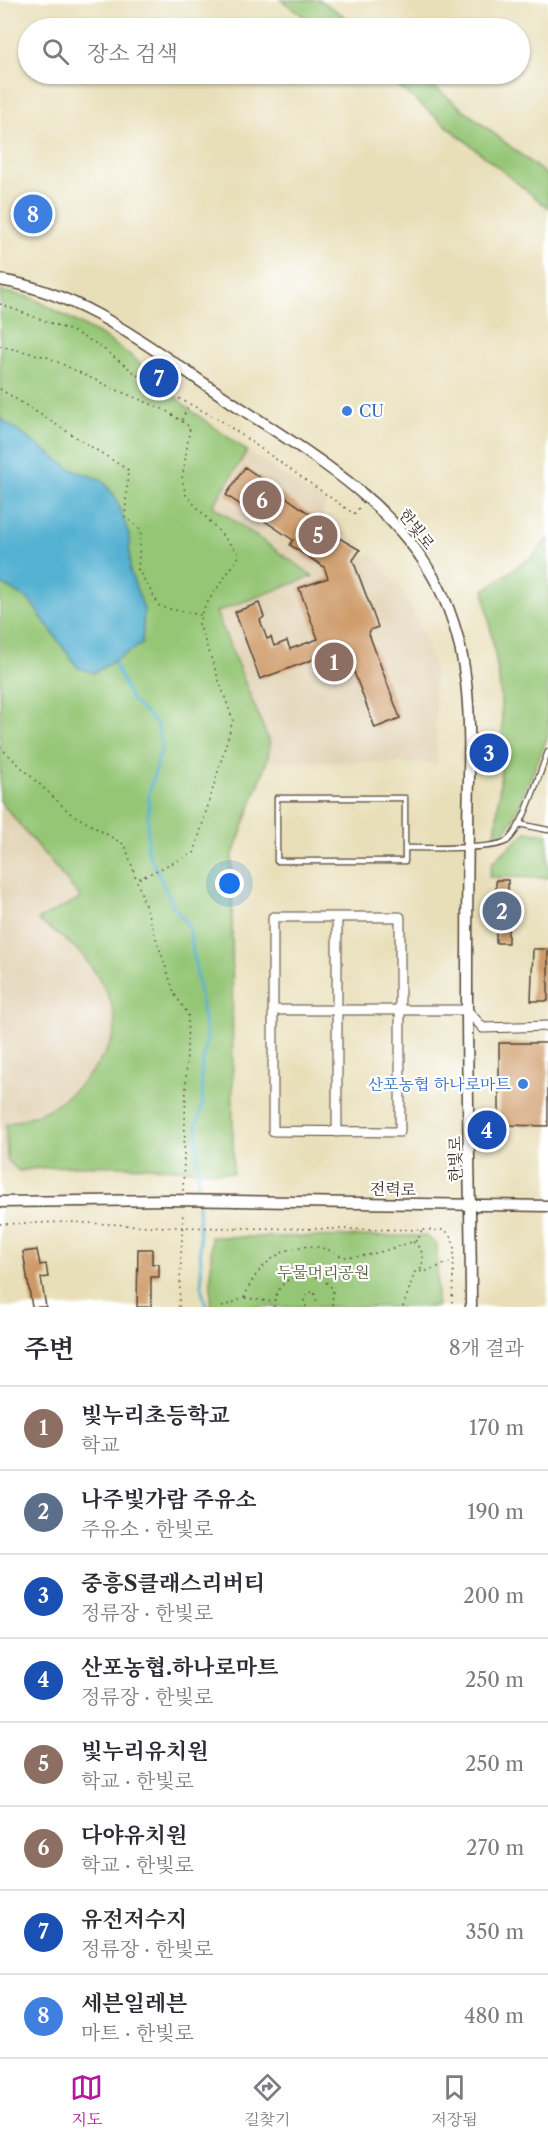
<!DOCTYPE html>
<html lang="ko">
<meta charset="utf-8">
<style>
body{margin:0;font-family:"Libre Caslon Text","Noto Serif KR",serif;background:#f7f7f7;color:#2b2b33}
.you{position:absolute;left:230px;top:884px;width:21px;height:21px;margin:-15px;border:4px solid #fff;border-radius:50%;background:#1a73e8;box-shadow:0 0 0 9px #1a73e833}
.badge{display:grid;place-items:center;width:39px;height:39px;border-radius:50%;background:#b5179e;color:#fff;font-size:20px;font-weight:700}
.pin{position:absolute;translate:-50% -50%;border:3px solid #fff;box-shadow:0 2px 6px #0006}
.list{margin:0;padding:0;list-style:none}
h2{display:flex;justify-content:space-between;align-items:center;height:78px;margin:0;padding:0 24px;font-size:26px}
h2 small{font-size:20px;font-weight:400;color:#7c7c81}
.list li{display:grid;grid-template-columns:39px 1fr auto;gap:18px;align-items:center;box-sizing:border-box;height:84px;padding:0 24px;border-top:2px solid #e1e1e2}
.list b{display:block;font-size:22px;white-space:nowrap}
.list p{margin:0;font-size:20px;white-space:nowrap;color:#7c7c81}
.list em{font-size:20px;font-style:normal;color:#7c7c81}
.icon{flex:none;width:33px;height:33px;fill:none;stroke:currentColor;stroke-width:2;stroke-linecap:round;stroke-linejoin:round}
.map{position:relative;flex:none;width:548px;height:1307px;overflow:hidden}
.search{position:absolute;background:#fff;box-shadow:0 2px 4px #0004;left:18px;right:18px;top:18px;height:66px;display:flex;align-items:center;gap:15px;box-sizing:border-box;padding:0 21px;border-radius:33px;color:#7c7c81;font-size:22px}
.sheet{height:750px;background:#fff}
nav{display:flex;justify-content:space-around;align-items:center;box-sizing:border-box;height:84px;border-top:2px solid #e1e1e2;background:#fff;font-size:16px;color:#7c7c81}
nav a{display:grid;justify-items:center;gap:3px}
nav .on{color:#b5179e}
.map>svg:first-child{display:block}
</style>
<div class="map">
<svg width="548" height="1307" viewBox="0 0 548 1307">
<rect width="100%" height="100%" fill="#fff"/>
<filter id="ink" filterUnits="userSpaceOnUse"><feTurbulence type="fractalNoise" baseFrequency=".0167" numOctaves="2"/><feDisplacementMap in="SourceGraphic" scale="12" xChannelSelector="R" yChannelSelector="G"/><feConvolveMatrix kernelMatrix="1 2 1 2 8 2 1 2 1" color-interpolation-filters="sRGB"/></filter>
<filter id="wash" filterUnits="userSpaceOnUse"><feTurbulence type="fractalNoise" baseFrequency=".008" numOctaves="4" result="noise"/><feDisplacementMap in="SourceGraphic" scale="24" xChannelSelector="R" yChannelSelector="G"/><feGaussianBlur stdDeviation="1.35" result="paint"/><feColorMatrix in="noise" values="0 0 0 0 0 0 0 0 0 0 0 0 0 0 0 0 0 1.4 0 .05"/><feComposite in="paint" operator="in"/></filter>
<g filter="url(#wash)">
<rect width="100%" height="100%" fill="#e8dfb9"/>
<path fill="#e1d2b4" d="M247,451L326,503L322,514L362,545L365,555L372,553L403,592L422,630L434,669L437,764L267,761L270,743L216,612L312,576L213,506Z
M0,801L143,973L164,1168L42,1167L0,1174Z"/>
<path fill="#95c676" stroke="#68784a" stroke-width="1.5" d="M281,0H320L362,28H320Z
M383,74H418L548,176V208Z
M0,291L33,298L105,338L133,357L189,409L247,451L213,506L313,576L216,612L270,744L267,761L232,857L233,1173C168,1168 83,1160 19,1171L7,1160L6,1124C17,1121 30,1118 41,1113C67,1103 116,1053 115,1024C115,1000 98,975 84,957C73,943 52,931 38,920L81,898L0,801Z
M548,539V736L514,818L503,835L495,836C501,781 506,727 498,673C494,645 488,618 484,590L534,555Z
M526,832L548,834V878L489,877L492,863Z
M426,1236L437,1245V1307H211V1237Z"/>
<path fill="#54b1d2" stroke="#486e78" stroke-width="1.5" d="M0,418L71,469L102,480L116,498L129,535L130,571L144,609L142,644L94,673L78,668L29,600L0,583Z"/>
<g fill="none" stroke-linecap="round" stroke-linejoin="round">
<path stroke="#54b1d2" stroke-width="3" d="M114,663L132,701L157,724L162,747L149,794L147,850L173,905L189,927L207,1038L201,1072L203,1102L197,1125L198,1197
M198,1203L202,1290L206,1307"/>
</g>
<g id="blocks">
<path fill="#cd9865" d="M245,467L263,480L261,484L278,496L281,494L323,523L320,527L360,550L353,560L378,627L370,630L369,634L400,718L375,728L345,648L260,679L235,612L259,603L264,617L260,620L267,639L271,637L274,646L287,641L290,649L318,639L299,588L328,578L324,567L290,545L293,540L226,495Z
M496,880H508V943H496Z
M533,949H548V1001H531Z
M499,1043H548V1126L499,1125Z
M138,1249H152V1264H159V1277H151V1307H137Z
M37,1250L40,1265L46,1264L48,1277L41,1278L46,1307H32L23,1252Z"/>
</g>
</g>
<g filter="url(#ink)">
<use href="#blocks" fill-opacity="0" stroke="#554535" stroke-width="1.5"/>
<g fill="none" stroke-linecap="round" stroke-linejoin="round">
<g stroke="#554535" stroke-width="7">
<path id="service" d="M277,798H405V861H277Z
M519,824L548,830
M405,848C424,848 494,850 507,841C524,828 539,773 548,752"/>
</g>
<g stroke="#554535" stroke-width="11">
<path id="minor" d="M273,917H400V1132L273,1131Z
M273,1010H467L483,1028L548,1026
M337,1132V917"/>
</g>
<g stroke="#554535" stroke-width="13">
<path id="tertiary" d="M0,280C86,294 153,350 224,397C299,448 384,493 431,573C478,651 469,742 468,828C467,888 467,947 467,1007C467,1107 471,1207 471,1307
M237,1201L548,1206
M0,1202L168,1200"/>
</g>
<path stroke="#554535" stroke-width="1.5" stroke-dasharray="1.5 4.5" stroke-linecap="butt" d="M0,304L72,331L97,344L144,380L220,420L354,514L360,507
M0,346L47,357L112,388L165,410L190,427L182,479L186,495L240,555L203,609L199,624L233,720L194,853L138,879
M0,389L128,470L125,517L141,530L138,569L160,607L201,615
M182,420L188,406
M0,747L70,813L125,845L175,995L188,1014L183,1191
M0,1224L67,1222L169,1227
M237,1228L445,1230L452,1237L454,1247L452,1307
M413,1242C424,1251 425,1257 420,1271
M245,1298L273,1302
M179,1307L183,1211
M222,1307L244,1298C256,1264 288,1238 326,1249C333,1251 339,1257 347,1257C367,1258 399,1246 418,1240L422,1229
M274,1307C275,1274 312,1264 333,1289L332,1307
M306,1307L304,1300L307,1294L314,1291L317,1302
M403,1307L415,1272L427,1271L453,1261"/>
<use href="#service" stroke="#fff" stroke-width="4.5"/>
<use href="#minor" stroke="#fff" stroke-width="9"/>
<use href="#tertiary" stroke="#fff" stroke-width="10"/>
<g stroke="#554535" stroke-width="13" stroke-linecap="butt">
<path id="tertiary-bridge" d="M168,1200L237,1201"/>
</g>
<path stroke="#554535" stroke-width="1.5" stroke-dasharray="1.5 4.5" stroke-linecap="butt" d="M169,1227L237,1228"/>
<use href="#tertiary-bridge" stroke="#fff" stroke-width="10"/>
</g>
</g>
<g fill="#3f7fe0" stroke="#fff" stroke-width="2">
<circle cx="347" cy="411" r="6"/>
<circle cx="523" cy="1084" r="6"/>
</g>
<g text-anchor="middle" stroke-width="4.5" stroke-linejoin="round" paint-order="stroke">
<g font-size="16" fill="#366cbe" stroke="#fff" text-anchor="start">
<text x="359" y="417">CU</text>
<text x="511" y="1090" text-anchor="end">산포농협 하나로마트</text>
</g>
<g font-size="16" fill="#3b2a1e" stroke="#fff">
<text transform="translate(417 529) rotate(52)" y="6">한빛로</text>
<text transform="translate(455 1159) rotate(-91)" y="6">한빛로</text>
<text transform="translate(393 1189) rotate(1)" y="6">전력로</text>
</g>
<g font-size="16" fill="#5a613d" stroke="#fff">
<text x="323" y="1278">두물머리공원</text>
</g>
</g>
</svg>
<div class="you"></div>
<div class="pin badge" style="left:334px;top:662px;background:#8d6e63">1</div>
<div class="pin badge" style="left:502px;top:911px;background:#5c6f8a">2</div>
<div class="pin badge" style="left:489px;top:753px;background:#1a4fb4">3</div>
<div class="pin badge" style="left:487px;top:1130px;background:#1a4fb4">4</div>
<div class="pin badge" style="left:318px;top:535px;background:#8d6e63">5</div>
<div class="pin badge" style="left:262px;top:500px;background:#8d6e63">6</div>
<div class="pin badge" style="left:159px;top:378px;background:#1a4fb4">7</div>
<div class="pin badge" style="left:33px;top:214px;background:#3f7fe0">8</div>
<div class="search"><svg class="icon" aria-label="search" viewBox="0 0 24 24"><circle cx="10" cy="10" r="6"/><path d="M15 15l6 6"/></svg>장소 검색</div>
</div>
<section class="sheet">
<h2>주변<small>8개 결과</small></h2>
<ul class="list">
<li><span class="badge" style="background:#8d6e63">1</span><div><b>빛누리초등학교</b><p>학교</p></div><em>170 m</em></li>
<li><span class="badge" style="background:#5c6f8a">2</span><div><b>나주빛가람 주유소</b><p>주유소 · 한빛로</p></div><em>190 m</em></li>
<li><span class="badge" style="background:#1a4fb4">3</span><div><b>중흥S클래스리버티</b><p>정류장 · 한빛로</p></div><em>200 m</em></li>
<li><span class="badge" style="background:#1a4fb4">4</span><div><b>산포농협.하나로마트</b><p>정류장 · 한빛로</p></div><em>250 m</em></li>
<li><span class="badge" style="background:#8d6e63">5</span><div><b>빛누리유치원</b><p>학교 · 한빛로</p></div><em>250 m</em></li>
<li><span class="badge" style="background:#8d6e63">6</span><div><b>다야유치원</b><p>학교 · 한빛로</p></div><em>270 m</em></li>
<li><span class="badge" style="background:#1a4fb4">7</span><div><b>유전저수지</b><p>정류장 · 한빛로</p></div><em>350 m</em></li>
<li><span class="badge" style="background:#3f7fe0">8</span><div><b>세븐일레븐</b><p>마트 · 한빛로</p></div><em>480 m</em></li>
</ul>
</section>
<nav>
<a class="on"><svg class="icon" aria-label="map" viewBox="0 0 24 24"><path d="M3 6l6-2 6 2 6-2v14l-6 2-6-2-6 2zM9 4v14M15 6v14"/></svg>지도</a>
<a><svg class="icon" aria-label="directions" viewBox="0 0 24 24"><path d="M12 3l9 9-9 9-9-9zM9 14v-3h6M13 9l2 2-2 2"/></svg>길찾기</a>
<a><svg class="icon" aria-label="saved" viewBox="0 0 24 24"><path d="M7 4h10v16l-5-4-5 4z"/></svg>저장됨</a>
</nav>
